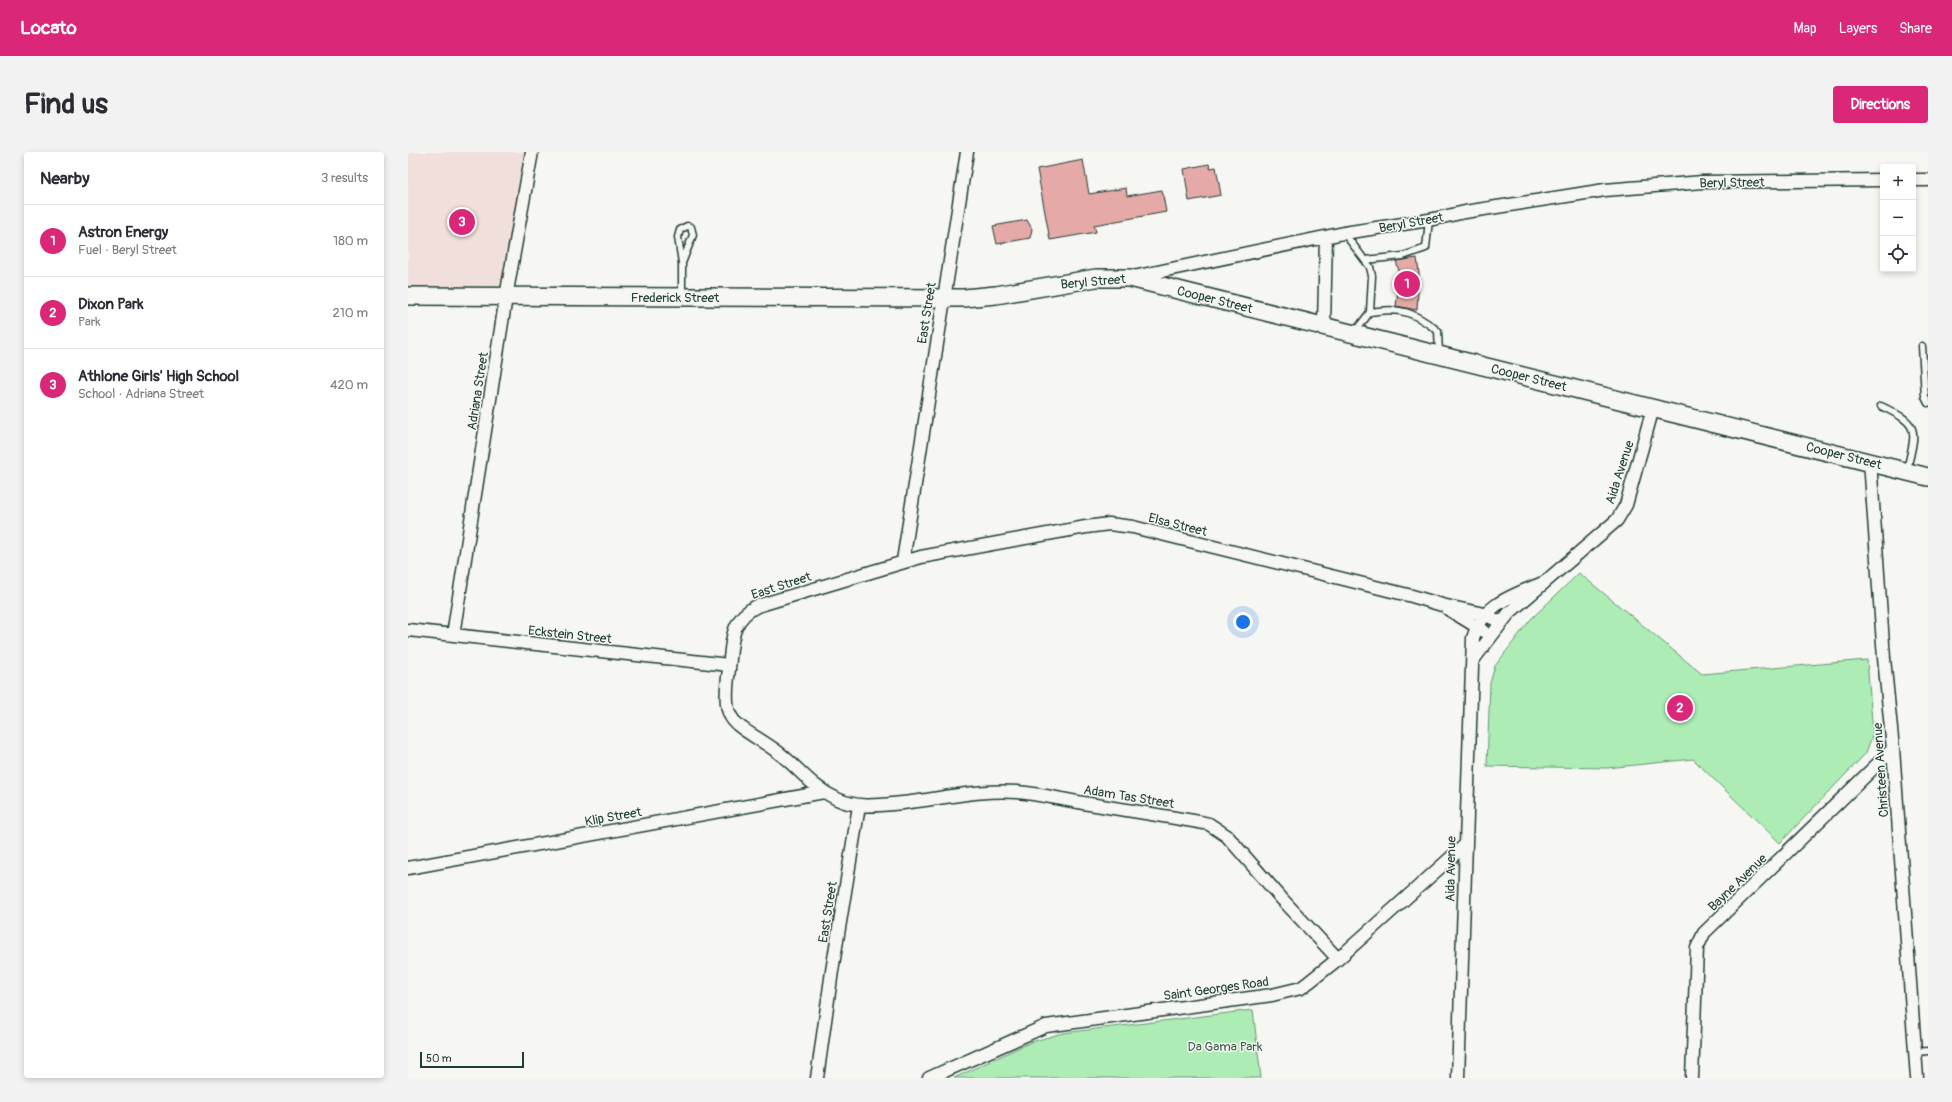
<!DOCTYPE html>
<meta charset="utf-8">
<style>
body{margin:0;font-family:Pangolin,sans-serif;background:#f2f2f3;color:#2b2b33}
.controls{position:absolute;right:12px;top:12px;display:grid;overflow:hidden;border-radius:4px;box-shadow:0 2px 6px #0003}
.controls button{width:36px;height:36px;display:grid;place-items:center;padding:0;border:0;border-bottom:1px solid #e1e1e2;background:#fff;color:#2b2b33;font:20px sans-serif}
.scale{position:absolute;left:12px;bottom:10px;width:104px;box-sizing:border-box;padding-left:4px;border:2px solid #1f3d34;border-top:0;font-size:11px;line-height:14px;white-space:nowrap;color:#1f3d34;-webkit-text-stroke:3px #f6f6f2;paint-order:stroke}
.you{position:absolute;left:835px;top:470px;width:14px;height:14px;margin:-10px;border:3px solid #fff;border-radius:50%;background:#1a73e8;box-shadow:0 0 0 6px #1a73e833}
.badge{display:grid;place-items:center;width:26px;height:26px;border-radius:50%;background:#db2777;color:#fff;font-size:13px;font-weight:700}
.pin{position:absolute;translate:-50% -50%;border:2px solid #fff;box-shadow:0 1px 4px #0006}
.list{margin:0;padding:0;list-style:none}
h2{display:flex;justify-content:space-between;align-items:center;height:52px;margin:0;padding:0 16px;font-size:17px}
h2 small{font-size:13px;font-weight:400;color:#7c7c81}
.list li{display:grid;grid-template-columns:26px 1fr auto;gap:12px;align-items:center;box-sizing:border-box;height:72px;padding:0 16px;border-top:1px solid #e1e1e2}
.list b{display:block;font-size:15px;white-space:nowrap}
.list p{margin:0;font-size:13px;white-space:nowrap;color:#7c7c81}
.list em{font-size:13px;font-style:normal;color:#7c7c81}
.icon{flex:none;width:22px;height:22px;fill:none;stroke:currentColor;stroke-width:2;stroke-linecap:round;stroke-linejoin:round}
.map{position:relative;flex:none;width:1520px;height:926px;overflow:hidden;border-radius:4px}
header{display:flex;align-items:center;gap:24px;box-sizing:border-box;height:56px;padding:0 20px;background:#db2777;color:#fff}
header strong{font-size:19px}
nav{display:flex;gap:22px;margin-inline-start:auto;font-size:14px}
.intro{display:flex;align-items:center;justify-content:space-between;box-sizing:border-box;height:96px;padding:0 24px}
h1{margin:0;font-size:28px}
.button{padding:10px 18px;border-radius:4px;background:#db2777;color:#fff;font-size:14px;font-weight:700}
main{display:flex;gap:24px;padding:0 24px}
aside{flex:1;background:#fff;border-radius:4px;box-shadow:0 2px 6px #0003}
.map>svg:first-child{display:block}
</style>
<header>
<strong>Locato</strong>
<nav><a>Map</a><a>Layers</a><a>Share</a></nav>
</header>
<div class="intro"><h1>Find us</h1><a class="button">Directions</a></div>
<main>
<aside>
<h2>Nearby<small>3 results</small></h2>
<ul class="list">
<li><span class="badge">1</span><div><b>Astron Energy</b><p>Fuel · Beryl Street</p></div><em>180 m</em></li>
<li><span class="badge">2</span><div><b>Dixon Park</b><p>Park</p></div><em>210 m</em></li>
<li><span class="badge">3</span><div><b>Athlone Girls' High School</b><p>School · Adriana Street</p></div><em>420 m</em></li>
</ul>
</aside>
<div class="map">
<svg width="1520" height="926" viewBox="0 0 1520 926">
<rect width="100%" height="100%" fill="#f6f6f2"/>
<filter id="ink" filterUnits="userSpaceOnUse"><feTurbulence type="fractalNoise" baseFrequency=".025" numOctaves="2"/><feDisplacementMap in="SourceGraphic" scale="8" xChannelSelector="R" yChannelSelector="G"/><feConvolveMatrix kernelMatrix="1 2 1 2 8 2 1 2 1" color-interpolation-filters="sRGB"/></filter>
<g filter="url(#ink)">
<path fill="#f1dfdc" d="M0,0H118L97,139L0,140Z"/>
<path fill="#adedb5" stroke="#669574" d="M1171,421L1294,522L1459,508L1465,581L1458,601L1372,691L1285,607L1199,616L1079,614L1082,531L1087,514L1122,468Z
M845,858L853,926H546L623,890L655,881Z"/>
<path fill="#e5aaa7" stroke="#1f3d34" d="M675,8L681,42L718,36L719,44L754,38L758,60L686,73L688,80L642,88L629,17Z
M801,12L802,16L808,15L813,43L781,49L776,17Z
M619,68L624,77L622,86L589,92L585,74Z
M1009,106L1011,121L1009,158L988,154L992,123L988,109Z"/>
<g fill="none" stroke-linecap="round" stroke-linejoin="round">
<g stroke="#1f3d34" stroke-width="9">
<path id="service" d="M936,81L962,115L964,124L962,160
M957,108L995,104L1018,96L1021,68
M274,144V111L270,85L272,78L279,74L283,75L285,83L274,111
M947,180L962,160C993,155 1006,160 1030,179L1031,201
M1514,194L1517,245L1520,251
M1473,254C1513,273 1508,277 1499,318
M1507,900L1520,899"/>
</g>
<g stroke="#1f3d34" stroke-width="15">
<path id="minor" d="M1505,28H1520
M725,125L936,81L1021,68L1057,60L1197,38L1295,30L1475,28
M916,174L918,85
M1462,309L1476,506L1485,597L1509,926
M495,409L559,0
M1040,457L1076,479
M0,478L321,513
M45,483L98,145L124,0
M1065,508L1101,461L1209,368L1218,353L1245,256
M0,716L416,640
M930,807L874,747L819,684L801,672C759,664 717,658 675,651C653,647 631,642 609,640C571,637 532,647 495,651C473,653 450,657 429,647C401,634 390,614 367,598C324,568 313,574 321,517C324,490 322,467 349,454L513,405L678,375L701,372L725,375L1004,444L1034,453L1076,462L1092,470
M409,926L424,819L451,654
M521,926L638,874L864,843L893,836L901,830L930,807L1057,693
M1050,926L1065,486C1076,451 1104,444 1135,431
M1284,926L1289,796L1296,781L1485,597"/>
</g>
<g stroke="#1f3d34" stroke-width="20">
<path id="secondary" d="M0,144L556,146L588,143L688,126H722L1520,325"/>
</g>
<use href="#service" stroke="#f6f6f2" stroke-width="6"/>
<use href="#minor" stroke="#f6f6f2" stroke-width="12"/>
<use href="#secondary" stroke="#f6f6f2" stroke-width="17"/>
</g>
</g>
<g text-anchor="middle" stroke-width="3" stroke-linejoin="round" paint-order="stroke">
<g font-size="13" fill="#1f3d34" stroke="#f6f6f2">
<text transform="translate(1324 30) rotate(-1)" y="5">Beryl Street</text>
<text transform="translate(1003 70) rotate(-10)" y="5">Beryl Street</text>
<text transform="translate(685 129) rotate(-5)" y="5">Beryl Street</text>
<text x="267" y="150">Frederick Street</text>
<text transform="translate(807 147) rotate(14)" y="5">Cooper Street</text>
<text transform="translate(518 161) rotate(-81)" y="5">East Street</text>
<text transform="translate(1121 225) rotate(14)" y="5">Cooper Street</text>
<text transform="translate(69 239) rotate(-81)" y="5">Adriana Street</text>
<text transform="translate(1436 303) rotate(14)" y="5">Cooper Street</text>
<text transform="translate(1211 320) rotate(-72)" y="5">Aida Avenue</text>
<text transform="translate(770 372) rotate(14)" y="5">Elsa Street</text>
<text transform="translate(373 433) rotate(-18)" y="5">East Street</text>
<text transform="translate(162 482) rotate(6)" y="5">Eckstein Street</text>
<text transform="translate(1472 618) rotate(-94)" y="5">Christeen Avenue</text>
<text transform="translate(721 644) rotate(9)" y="5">Adam Tas Street</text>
<text transform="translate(205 664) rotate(-10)" y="5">Klip Street</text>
<text transform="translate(1042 717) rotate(-89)" y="5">Aida Avenue</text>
<text transform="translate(1329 730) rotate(-44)" y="5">Bayne Avenue</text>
<text transform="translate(419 760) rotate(-81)" y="5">East Street</text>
<text transform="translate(808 836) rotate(-8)" y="5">Saint Georges Road</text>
</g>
<g font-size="13" fill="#3b604e" stroke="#f6f6f2">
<text x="817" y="899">Da Gama Park</text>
</g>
</g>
</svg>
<div class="controls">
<button>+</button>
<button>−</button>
<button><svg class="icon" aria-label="locate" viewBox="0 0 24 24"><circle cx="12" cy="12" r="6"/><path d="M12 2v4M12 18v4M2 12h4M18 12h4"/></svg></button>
</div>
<div class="scale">50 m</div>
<div class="you"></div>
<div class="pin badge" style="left:999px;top:132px">1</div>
<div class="pin badge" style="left:1272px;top:556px">2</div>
<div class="pin badge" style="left:54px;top:70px">3</div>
</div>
</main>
